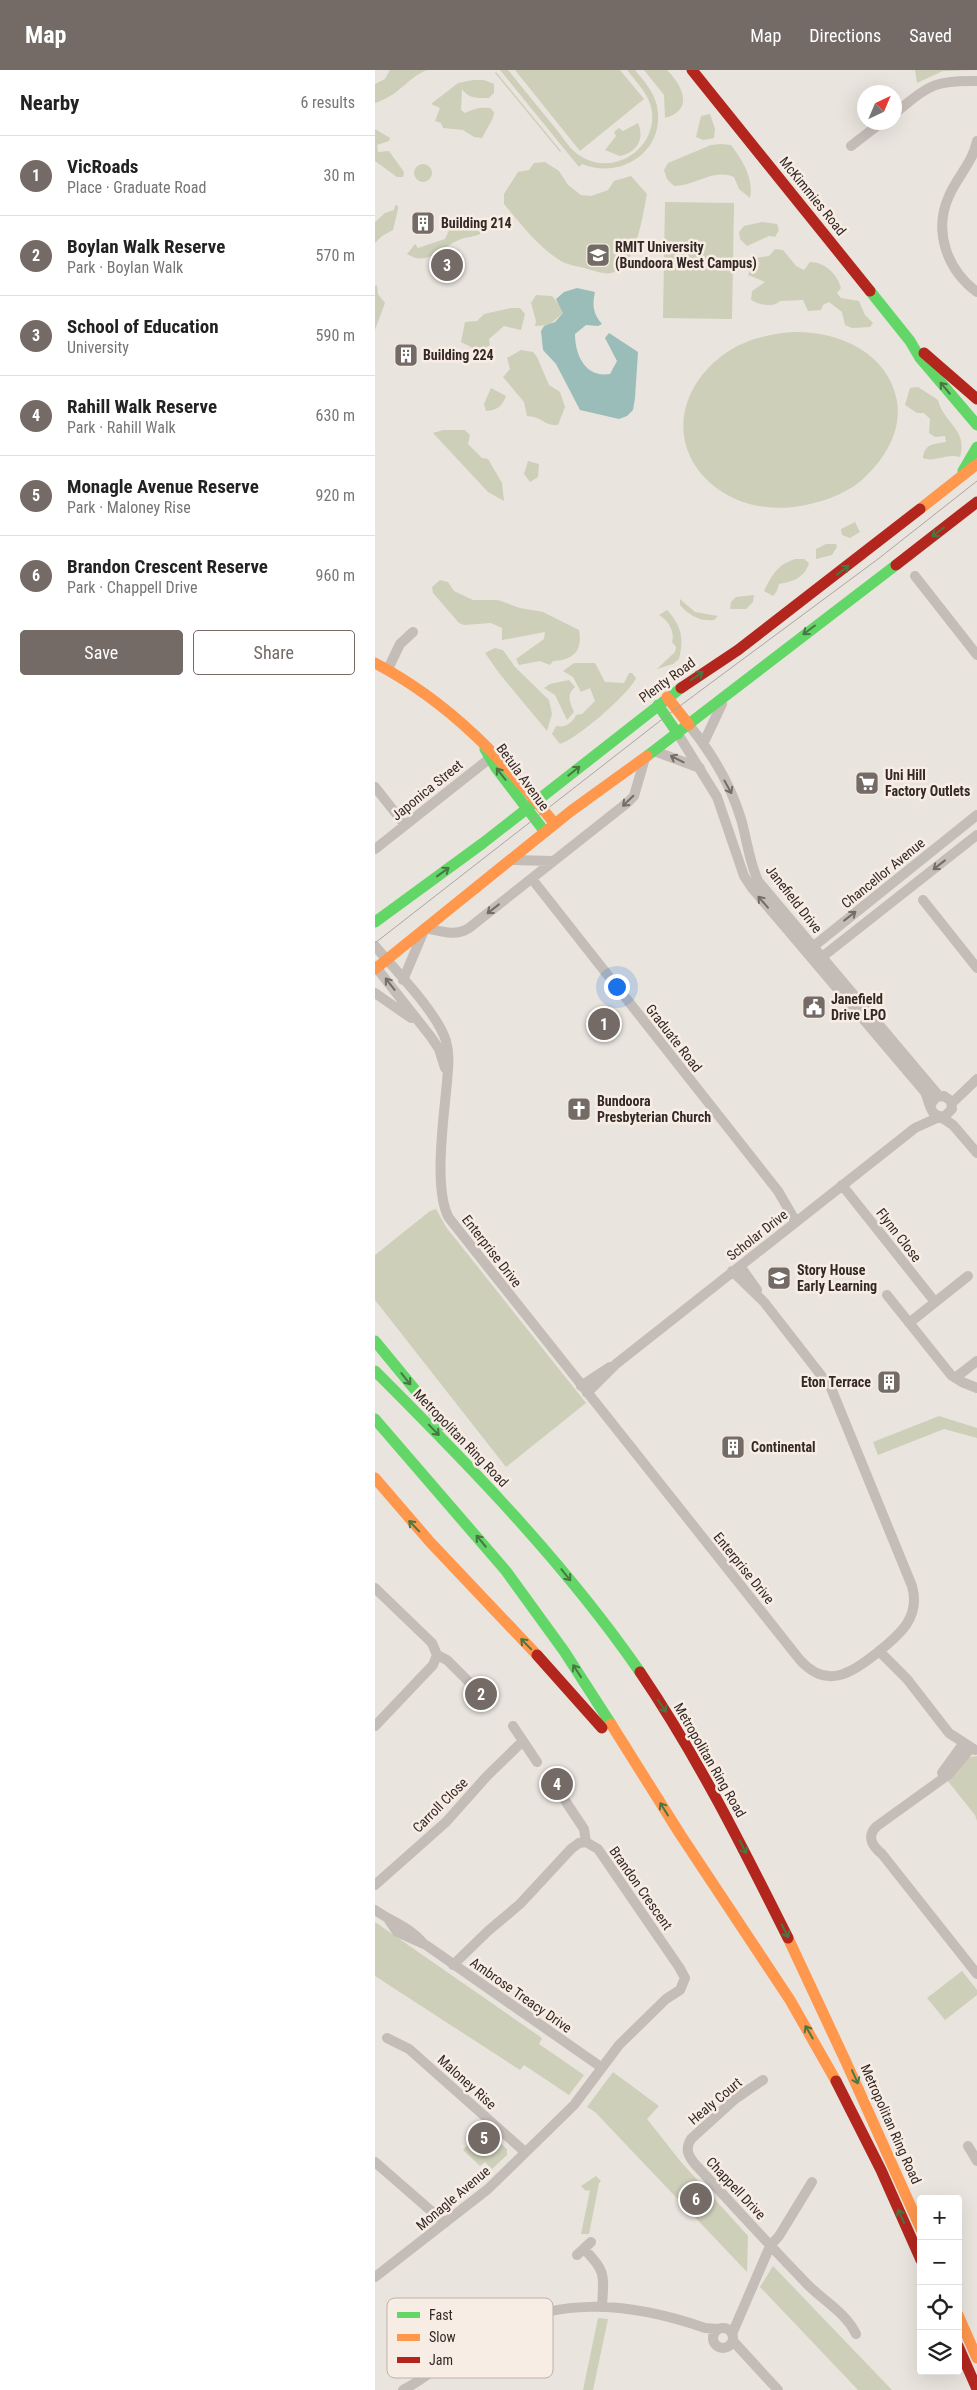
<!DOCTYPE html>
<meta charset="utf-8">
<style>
body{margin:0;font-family:"Roboto Condensed",sans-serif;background:#f6f6f6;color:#222}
.controls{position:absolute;right:15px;bottom:15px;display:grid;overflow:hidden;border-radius:5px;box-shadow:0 5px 20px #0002}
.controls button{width:45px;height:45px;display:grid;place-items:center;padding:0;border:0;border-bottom:1px solid #e0e0e0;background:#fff;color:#222;font:25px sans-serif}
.compass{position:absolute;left:482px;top:15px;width:45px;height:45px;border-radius:50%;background:#fff;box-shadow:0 5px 20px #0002;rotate:44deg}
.you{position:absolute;left:241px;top:916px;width:18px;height:18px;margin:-12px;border:4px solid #fff;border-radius:50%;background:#1a73e8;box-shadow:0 0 0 8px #1a73e833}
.badge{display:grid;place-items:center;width:32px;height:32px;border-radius:50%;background:#746a66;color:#fff;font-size:16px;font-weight:700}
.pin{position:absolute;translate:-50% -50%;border:2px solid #fff;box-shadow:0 1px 5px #0006}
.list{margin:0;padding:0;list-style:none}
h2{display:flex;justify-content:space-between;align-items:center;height:65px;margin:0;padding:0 20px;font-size:21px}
h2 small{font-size:16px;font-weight:400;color:#767676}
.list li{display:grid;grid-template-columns:32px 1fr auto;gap:15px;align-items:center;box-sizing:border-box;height:80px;padding:0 20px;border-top:1px solid #e0e0e0}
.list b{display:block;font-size:19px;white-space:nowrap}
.list p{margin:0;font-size:16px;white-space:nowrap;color:#767676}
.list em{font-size:16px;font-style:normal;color:#767676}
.actions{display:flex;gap:10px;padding:15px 20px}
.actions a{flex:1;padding:11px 0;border:1px solid #746a66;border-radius:5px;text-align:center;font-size:18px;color:#746a66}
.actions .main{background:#746a66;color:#fff}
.icon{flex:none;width:28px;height:28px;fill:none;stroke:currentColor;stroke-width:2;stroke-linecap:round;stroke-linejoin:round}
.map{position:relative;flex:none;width:602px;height:2320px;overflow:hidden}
header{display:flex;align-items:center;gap:30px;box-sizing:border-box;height:70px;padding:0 25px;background:#746a66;color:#fff}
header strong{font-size:24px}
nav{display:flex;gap:28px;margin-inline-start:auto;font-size:18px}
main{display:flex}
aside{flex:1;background:#fff}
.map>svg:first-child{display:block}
</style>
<header>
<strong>Map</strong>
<nav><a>Map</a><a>Directions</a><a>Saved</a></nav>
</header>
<main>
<aside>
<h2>Nearby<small>6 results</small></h2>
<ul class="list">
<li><span class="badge">1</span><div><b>VicRoads</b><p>Place · Graduate Road</p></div><em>30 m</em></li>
<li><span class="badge">2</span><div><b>Boylan Walk Reserve</b><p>Park · Boylan Walk</p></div><em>570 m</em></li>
<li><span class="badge">3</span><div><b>School of Education</b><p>University</p></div><em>590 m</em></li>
<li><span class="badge">4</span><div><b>Rahill Walk Reserve</b><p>Park · Rahill Walk</p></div><em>630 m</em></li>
<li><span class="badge">5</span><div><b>Monagle Avenue Reserve</b><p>Park · Maloney Rise</p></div><em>920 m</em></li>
<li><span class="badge">6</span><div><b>Brandon Crescent Reserve</b><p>Park · Chappell Drive</p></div><em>960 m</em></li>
</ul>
<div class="actions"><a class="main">Save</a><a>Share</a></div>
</aside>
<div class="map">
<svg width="602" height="2320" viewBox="0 0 602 2320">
<rect width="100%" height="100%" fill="#eae4de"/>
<path fill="#cdcfb8" d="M15,0H52C32,8 25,25 0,33V14L10,9Z
M125,0H133C149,20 165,39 181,59C189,69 196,81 207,87C239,106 281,79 277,42C275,25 262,13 252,0H260C269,11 279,22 282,36C291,81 246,110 207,94L204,97Z
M140,0H245L269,29L205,81Z
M269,0H292C307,15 320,40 290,48L289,25Z
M540,0H599L568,1L542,13Z
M121,2L186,81L185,82L120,3Z
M98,10H109L119,14V23L114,28C102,28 94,29 87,19L86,40L90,43C98,39 105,37 115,38L119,42L118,48L107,68L99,67L88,60L68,58L66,53L60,51L65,38L56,34L83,13Z
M335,44L340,59L339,68L328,70L321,67L326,46Z
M263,53C270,69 262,82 245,86L230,80L241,66L239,62L244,58L248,61Z
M0,59L15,68L14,71L2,75L3,82L14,81L29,102L28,107H22L0,91Z
M346,74L356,75C368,91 379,109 375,128L364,119L359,107C338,98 320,116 299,116L292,109L289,100L293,93L336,75Z
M170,92L184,101L193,115L206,125L216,126L233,120L239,111L256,106L272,124C268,145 261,191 242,201C233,206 224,202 216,200C207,197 198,196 190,193C167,182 145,153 129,134V124L143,102L154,100L159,93Z
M39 103a9 9 0 1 1 18 0a9 9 0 1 1-18 0Z
M290,132L359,133L357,249L288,248Z
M20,135L23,136V139L18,160L7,166L0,173V152L10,143L19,140Z
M89,150L105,161V164C99,167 92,167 86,169C67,176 53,198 32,184L40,174L43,178L70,169L77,154Z
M387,152L402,154L404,160L400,167L394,166L372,176L365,169L364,162L369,156Z
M400,179L408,180L421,196L429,200L435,192C449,192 462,203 466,218L462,223L466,228L484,231L490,245L498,253L495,257L477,258L470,255L467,242L454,232L448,235L446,240L433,241L428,230L405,231C397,238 385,235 376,230L377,221L390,212L373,205L381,188L394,186Z
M2,215L3,224L10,233L0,260V216Z
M161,225L177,226L186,237L188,243L174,255L160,256L161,251L156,233Z
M136,238H145L150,244L146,260L129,256L114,269L115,275L104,281L86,272L90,252L102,251L109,244Z
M418,262C463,261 513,282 522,331C527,362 509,390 487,410C468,426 442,434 418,437C394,440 368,435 349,423C293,388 297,323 348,285C368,270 393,264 418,262Z
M146,280L158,282L162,287L174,315L185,322L190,337L183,355C169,356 166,346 152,346L149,332L128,307L135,299L132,288Z
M543,317L563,330C569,354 593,359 585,387C571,383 560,393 548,388C549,374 559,374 571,372L570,366L560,367L554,363L555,349L549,343H542L530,335L535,318Z
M116,318L131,326C127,336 123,340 111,341L109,334Z
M68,360H90L95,365L93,374L107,388L113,389L127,413L129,431L113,422L58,363Z
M153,391L164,394L163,407L155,412L149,404Z
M480,452L485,462L475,468L467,465L466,459Z
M451,474H461L462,477L457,485L441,489V479Z
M420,489H429L434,493C430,507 418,512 404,514L402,521L398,526L389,521C397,505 402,495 420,489Z
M65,510L73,512L79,521L98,530H123L145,538L168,542L204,560C208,581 198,590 178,591L175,595L165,591L144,595L141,589L169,569L170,562L127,570V558L116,553L89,555L84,553L58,523L57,517Z
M379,525L378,532L371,539H355L356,532L361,527Z
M305,529L320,542L343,546L339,550C325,552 314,545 305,535Z
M292,540C307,556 309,569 304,589L298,594L282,599L300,582L301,577L297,572C300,562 294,551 284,545Z
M120,578L128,580L140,597L174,630L177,644L172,661L124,603L110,583Z
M199,593H220L230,612L249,613L254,603H257L261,608C253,625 203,668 185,674L177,664L181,656C191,658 197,653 201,645L207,644L220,631L215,618L206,622L198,607L188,601Z
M194,610L200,617C191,625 195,633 199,642L192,650L180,625L169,618L175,614Z
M61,1139L71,1157L211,1333L131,1397L0,1230V1185L55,1141Z
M564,1346L602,1358V1368L569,1359L503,1385L498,1372Z
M106,1611L115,1621L104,1634L97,1627Z
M602,1686V1751L600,1745L572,1710L595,1687Z
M184,1708L192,1719L175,1729L168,1719Z
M0,1852L167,1968L164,1974L209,2005L194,2025L149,1995L145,2000L0,1906Z
M587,1901L602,1920V1925L570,1950L552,1928Z
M238,2002L284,2036L272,2049L306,2092L373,2166L372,2202L220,2042L212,2037Z
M108,2058L132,2079V2085L117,2099L110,2092L105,2096L88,2080Z
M221,2106L226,2111L224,2113L214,2164H206L215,2120L211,2121L206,2116Z
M398,2196L517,2320H483L385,2217Z
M223,2248L233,2249L218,2320H208Z"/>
<path fill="#9abdb9" d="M202,218L220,222C217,235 218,244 227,254L223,256L211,255L200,264C200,286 211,308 235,304L242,291L230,268L234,263L263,282L260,328L258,340L252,346L244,349L205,340L181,294L168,280L166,261L169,256L180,252L188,243L181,229L189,222Z"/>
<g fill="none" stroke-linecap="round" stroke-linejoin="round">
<path stroke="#c4bcb7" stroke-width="10" d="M520,43C554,16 557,10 602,11
M602,71C598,92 582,107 574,126C558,161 572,200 602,222
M476,76L507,52
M540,506L602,585
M13,599L25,574L38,562
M314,655C336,682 356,716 366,749C372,770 374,791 383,811L564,1026
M303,664L342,727L369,806L377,818L550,1022C555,1033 555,1049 570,1046L577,1039L576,1031L569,1026L561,1027L556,1034
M328,674L347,634
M279,681L325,698
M0,717L30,755
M0,779L119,685
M138,790L178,791
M157,809L403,1121L421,1152
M548,830L602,898
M0,876C20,900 62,942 71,971C75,985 73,997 72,1012C69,1046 58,1120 74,1148L425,1590C452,1620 476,1603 502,1583C524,1565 546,1548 537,1516L456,1318L389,1232L357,1201
M434,880L602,745
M442,891L602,765
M0,896L56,967L64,979L70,998
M28,910L50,858C65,861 80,867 94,858L252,733L259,726L270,688
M0,923L36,948
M577,1033L602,1009
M566,1047L578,1055L602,1083
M467,1115L560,1232
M365,1196L382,1220
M512,1225L576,1305L587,1312L602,1318
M534,1253L593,1206
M580,1308L602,1291
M206,1316L235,1297
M212,1323L241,1294L540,1058L564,1047
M0,1518L57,1573L62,1585L58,1595L0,1656
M504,1581L532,1609L574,1663L600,1680
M62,1585L72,1590L94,1612
M138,1656L162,1692
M596,1678L573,1705L502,1756C491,1766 497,1776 507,1784L602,1904
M567,1703L588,1674
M189,1729L209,1759L211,1772
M0,1815L71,1752L112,1706L148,1671
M0,1840C17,1852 35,1857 48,1873
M14,1850L22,1862L51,1875L226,1997
M12,1968L34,1979L150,2082
M388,2010L360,2029L316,2069C310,2079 313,2085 319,2093C357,2134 394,2175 433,2215C449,2231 471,2243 481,2264
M593,2076L602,2091
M0,2092L70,2153
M209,2179C231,2201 229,2205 227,2236
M202,2185L216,2172
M0,2207L113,2119L199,2035L244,1975L291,1929L305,1920L310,1908L304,1897L223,1779L211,1772L204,1773L196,1779L145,1834L113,1861L78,1895
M338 2268a10 10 0 1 1 20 0a10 10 0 1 1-20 0Z
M357,2264L395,2176L404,2166L437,2112
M358,2271L403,2320
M28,2320C55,2306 77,2285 103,2269C178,2225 252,2231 330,2258L343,2259"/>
<path stroke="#63d668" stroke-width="11" d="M495,221L535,271L545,288L602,355
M588,401L602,377
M283,635L303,664
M110,679L121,698L170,762
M272,686L521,495
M0,852L108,773L306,618
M0,1271L69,1355
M0,1301C94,1395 189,1492 265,1602
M0,1349L131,1501L189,1581L236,1654"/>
<path stroke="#ff974d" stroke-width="11" d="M545,439L602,394
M0,593C76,633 126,688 180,754
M292,627L314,655
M0,899L196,741L272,686
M0,1408L55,1472L162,1585
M236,1654L305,1764L415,1930L461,2011
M413,1868L471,1992L546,2159
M583,2245L602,2288"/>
<path stroke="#b3261e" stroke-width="11" d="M317,0L495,221
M549,283L602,329
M521,495L602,432
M306,618L363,580L545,439
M162,1585L227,1658
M265,1602C322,1686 367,1776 413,1868
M461,2011L506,2100L546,2190
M583,2276L602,2319"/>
<path stroke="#aba5a2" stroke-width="1" d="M0,873L290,647L503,489L602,411"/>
</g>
<defs><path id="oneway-shaft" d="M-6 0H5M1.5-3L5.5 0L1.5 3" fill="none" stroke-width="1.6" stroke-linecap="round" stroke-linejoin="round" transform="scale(1.25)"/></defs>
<g stroke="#497744">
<use href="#oneway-shaft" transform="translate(570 318) rotate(-130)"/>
<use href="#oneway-shaft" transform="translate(563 462) rotate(143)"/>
<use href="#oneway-shaft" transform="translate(468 500) rotate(-38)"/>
<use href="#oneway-shaft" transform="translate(434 560) rotate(143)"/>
<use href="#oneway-shaft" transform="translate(322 606) rotate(-35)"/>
<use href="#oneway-shaft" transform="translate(199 701) rotate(-39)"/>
<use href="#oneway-shaft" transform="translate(126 704) rotate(-128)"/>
<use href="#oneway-shaft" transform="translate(68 802) rotate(-36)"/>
<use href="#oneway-shaft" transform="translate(31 1309) rotate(51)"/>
<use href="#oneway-shaft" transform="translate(59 1360) rotate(46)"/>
<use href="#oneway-shaft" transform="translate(39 1456) rotate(-134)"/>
<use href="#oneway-shaft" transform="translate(106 1471) rotate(-130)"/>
<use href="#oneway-shaft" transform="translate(191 1505) rotate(51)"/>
<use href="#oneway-shaft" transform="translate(151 1574) rotate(-134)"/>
<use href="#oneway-shaft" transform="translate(202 1601) rotate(-123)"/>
<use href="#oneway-shaft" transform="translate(287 1636) rotate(56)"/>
<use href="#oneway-shaft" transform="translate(289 1739) rotate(-122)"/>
<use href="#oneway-shaft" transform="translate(368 1777) rotate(63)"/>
<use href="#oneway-shaft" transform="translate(410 1861) rotate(63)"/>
<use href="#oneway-shaft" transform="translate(434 1962) rotate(-120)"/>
<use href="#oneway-shaft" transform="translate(480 2007) rotate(66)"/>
<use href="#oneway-shaft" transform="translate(526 2146) rotate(-114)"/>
</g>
<g stroke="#756b67">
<use href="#oneway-shaft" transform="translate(302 689) rotate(-153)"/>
<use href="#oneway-shaft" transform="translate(353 717) rotate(61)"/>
<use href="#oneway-shaft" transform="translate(253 731) rotate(136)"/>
<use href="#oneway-shaft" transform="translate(564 795) rotate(142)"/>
<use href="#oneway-shaft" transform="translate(388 832) rotate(-131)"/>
<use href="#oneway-shaft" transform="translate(118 839) rotate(142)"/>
<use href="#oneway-shaft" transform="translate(475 846) rotate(-38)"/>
<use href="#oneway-shaft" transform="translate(15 914) rotate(-128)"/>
</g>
<defs>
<g id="building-square" transform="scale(1.25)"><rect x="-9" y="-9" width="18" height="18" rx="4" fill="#746a66" stroke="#f8ede4"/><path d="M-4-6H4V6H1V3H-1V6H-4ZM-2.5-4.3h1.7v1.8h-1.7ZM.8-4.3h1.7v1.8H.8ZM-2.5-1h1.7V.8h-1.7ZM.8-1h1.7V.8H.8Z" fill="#fff"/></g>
<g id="university-square" transform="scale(1.25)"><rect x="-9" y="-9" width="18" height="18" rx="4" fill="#746a66" stroke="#f8ede4"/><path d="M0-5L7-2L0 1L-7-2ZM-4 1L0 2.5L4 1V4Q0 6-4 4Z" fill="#fff"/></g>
<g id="supermarket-square" transform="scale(1.25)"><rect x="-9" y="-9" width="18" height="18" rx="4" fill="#746a66" stroke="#f8ede4"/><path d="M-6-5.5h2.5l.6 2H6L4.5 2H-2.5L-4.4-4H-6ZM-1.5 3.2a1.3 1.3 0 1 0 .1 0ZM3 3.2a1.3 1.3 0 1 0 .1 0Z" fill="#fff"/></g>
<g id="civic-square" transform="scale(1.25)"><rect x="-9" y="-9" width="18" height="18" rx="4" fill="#746a66" stroke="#f8ede4"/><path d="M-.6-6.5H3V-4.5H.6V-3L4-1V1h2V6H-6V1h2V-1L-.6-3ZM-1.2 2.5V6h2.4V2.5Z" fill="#fff"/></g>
<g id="church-square" transform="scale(1.25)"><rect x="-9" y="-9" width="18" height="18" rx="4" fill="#746a66" stroke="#f8ede4"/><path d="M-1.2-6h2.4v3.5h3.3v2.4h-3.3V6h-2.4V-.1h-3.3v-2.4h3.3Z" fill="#fff"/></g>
<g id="school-square" transform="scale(1.25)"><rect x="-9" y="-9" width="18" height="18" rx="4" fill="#746a66" stroke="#f8ede4"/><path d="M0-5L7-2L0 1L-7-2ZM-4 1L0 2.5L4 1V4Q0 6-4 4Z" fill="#fff"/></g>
</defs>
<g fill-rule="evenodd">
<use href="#building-square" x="48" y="153"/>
<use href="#university-square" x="223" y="185"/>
<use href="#building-square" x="31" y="285"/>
<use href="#supermarket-square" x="492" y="713"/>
<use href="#civic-square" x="439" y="937"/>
<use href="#church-square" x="204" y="1039"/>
<use href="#school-square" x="404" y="1208"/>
<use href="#building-square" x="514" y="1312"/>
<use href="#building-square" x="358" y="1377"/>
</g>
<g text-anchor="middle" stroke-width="5" stroke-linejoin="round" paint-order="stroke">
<g font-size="14" fill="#342926" stroke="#f8ede4">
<text transform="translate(438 126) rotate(51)" y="5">McKimmies Road</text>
<text transform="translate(292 610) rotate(-36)" y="5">Plenty Road</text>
<text transform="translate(148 707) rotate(54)" y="5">Betula Avenue</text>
<text transform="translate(52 720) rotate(-39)" y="5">Japonica Street</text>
<text transform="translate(508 803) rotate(-39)" y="5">Chancellor Avenue</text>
<text transform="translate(419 829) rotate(52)" y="5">Janefield Drive</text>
<text transform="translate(299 968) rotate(52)" y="5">Graduate Road</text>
<text transform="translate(382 1165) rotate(-38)" y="5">Scholar Drive</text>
<text transform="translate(524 1165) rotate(52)" y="5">Flynn Close</text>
<text transform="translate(117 1181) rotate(52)" y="5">Enterprise Drive</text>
<text transform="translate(86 1368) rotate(46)" y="5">Metropolitan Ring Road</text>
<text transform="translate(369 1498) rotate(51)" y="5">Enterprise Drive</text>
<text transform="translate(335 1690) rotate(60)" y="5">Metropolitan Ring Road</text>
<text transform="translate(65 1735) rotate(-45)" y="5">Carroll Close</text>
<text transform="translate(266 1818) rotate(55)" y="5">Brandon Crescent</text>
<text transform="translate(146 1925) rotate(35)" y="5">Ambrose Treacy Drive</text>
<text transform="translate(92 2012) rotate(42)" y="5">Maloney Rise</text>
<text transform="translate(340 2031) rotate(-40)" y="5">Healy Court</text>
<text transform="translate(516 2054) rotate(66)" y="5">Metropolitan Ring Road</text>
<text transform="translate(361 2118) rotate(47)" y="5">Chappell Drive</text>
<text transform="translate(78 2128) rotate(-40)" y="5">Monagle Avenue</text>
</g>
<g font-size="14" font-weight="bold" fill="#342926" stroke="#f8ede4" text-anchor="start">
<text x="66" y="158">Building 214</text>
<text x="240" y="182">RMIT University<tspan x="240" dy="16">(Bundoora West Campus)</tspan></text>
<text x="48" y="290">Building 224</text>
<text x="510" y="710">Uni Hill<tspan x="510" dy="16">Factory Outlets</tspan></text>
<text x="456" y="934">Janefield<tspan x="456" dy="16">Drive LPO</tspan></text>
<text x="222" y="1036">Bundoora<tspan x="222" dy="16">Presbyterian Church</tspan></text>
<text x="422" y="1205">Story House<tspan x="422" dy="16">Early Learning</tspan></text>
<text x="496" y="1317" text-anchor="end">Eton Terrace</text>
<text x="376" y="1382">Continental</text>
</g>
</g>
<rect x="12" y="2228" width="166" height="80" rx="8" fill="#f8ede4" stroke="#bdb2ab" stroke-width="1"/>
<rect x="22" y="2242" width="23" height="6" fill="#63d668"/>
<rect x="22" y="2264" width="23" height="7" fill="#ff974d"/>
<rect x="22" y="2287" width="23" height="6" fill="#b3261e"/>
<g font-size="14" fill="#342926">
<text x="54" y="2250">Fast</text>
<text x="54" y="2272">Slow</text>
<text x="54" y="2295">Jam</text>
</g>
</svg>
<div class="controls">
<button>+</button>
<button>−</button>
<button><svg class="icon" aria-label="locate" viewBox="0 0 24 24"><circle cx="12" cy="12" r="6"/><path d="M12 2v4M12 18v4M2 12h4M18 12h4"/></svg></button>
<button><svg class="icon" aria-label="layers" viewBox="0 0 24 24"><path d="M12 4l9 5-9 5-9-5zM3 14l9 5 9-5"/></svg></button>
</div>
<svg class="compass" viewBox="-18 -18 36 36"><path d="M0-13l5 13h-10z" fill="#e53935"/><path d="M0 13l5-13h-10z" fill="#767676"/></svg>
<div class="you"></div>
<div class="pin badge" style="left:229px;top:954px">1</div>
<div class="pin badge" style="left:106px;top:1624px">2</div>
<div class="pin badge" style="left:72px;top:195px">3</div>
<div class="pin badge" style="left:182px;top:1714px">4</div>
<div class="pin badge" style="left:109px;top:2068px">5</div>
<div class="pin badge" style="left:321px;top:2129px">6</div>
</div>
</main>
